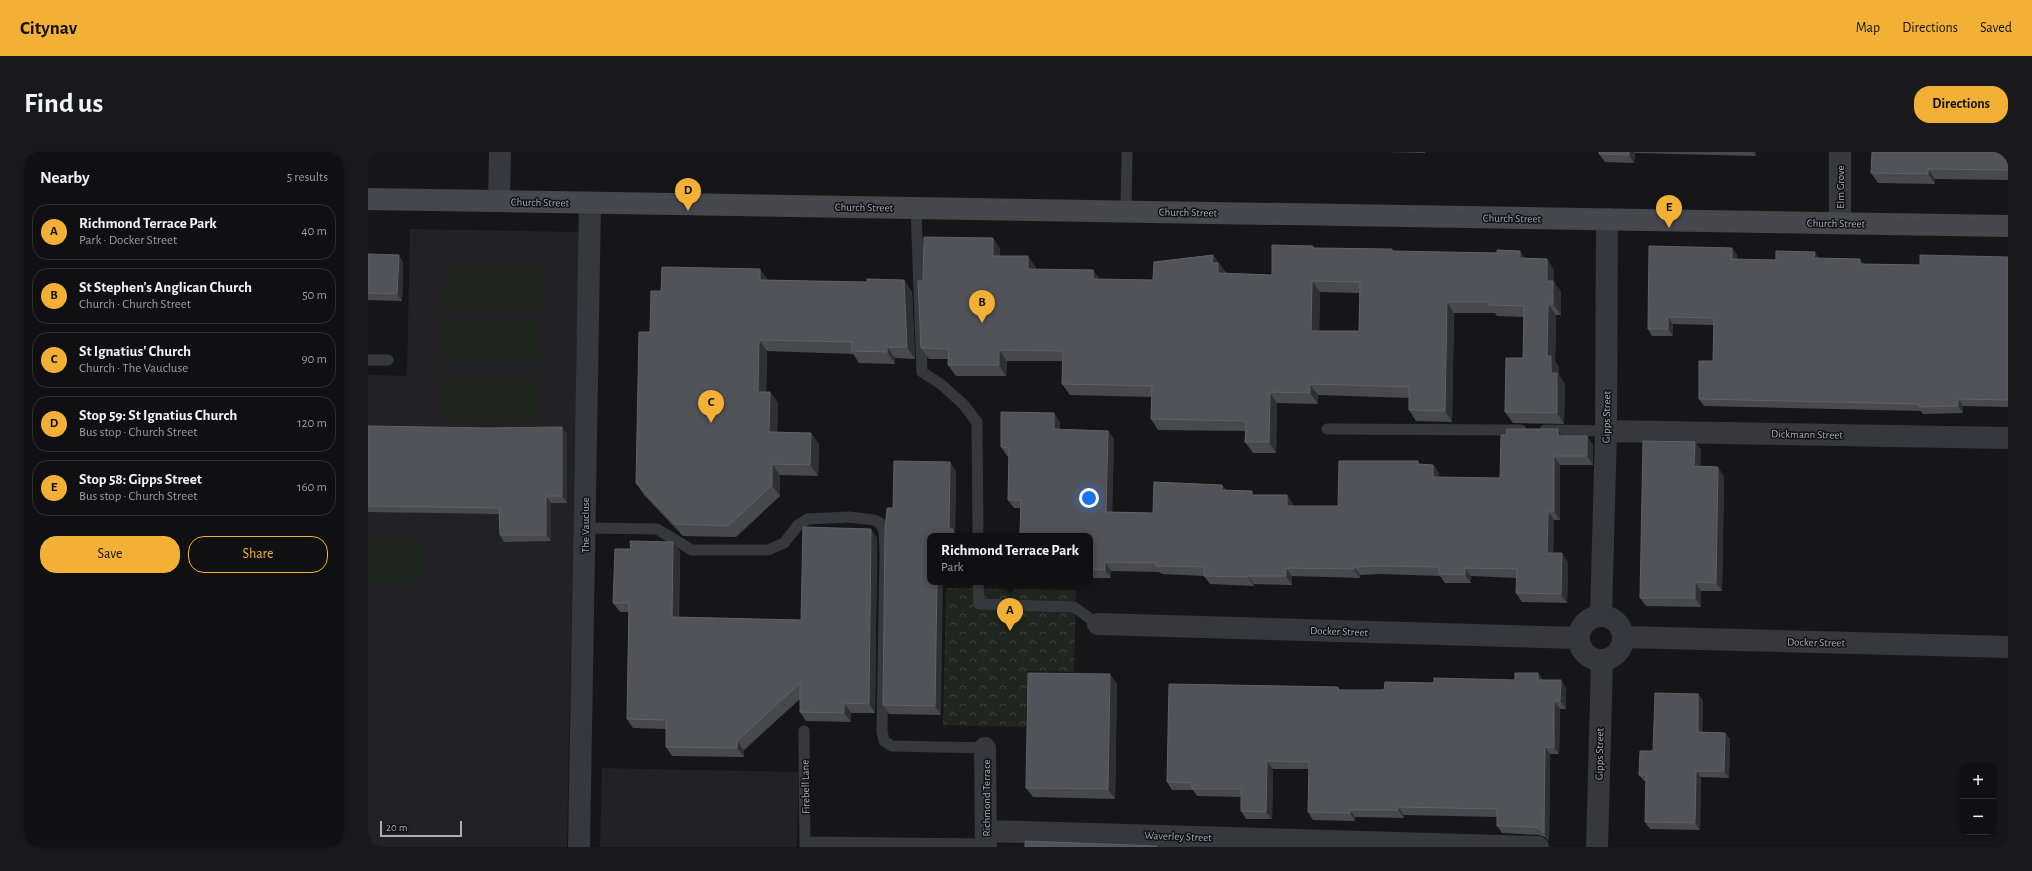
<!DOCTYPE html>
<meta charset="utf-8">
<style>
body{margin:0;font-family:"Alegreya Sans",sans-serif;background:#19191b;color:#f1f3f6}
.controls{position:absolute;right:12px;bottom:12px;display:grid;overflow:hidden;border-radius:8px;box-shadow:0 1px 3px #0004}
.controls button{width:36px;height:36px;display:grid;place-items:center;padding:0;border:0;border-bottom:1px solid #303032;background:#101012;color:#f1f3f6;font:20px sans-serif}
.scale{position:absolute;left:12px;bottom:10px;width:82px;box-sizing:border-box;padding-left:4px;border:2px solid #a8adb8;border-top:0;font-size:11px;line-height:14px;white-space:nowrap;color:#a8adb8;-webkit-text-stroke:3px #111113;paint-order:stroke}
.you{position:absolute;left:721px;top:346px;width:14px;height:14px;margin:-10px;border:3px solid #fff;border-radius:50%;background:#1a73e8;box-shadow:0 0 0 6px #1a73e833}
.badge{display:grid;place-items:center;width:26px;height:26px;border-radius:50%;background:#f2b134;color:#111;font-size:13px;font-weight:700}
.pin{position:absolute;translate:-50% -33px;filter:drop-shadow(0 1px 2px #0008)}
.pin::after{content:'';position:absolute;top:21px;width:14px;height:12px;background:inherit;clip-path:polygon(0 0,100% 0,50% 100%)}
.popup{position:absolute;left:559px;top:381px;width:166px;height:52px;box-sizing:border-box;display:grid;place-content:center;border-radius:8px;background:#101012;filter:drop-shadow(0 1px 3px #0005);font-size:13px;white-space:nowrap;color:#9c9d9f}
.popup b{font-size:15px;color:#f1f3f6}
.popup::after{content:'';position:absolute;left:50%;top:100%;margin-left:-8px;border:8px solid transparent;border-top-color:#101012}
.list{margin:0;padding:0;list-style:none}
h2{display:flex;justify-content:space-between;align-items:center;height:52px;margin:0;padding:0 16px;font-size:17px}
h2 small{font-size:13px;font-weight:400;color:#9c9d9f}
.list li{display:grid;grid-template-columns:26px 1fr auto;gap:12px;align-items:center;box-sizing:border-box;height:56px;margin:0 8px 8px;padding:0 8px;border:1px solid #303032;border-radius:16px}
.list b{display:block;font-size:15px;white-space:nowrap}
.list p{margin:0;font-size:13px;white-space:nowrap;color:#9c9d9f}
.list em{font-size:13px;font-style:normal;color:#9c9d9f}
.actions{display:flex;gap:8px;padding:12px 16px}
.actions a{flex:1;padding:9px 0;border:1px solid #f2b134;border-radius:16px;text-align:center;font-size:14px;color:#f2b134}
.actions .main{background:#f2b134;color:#111}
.map{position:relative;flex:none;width:1640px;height:695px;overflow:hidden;border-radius:16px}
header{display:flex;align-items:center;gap:24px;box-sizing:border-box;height:56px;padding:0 20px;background:#f2b134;color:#111}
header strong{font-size:19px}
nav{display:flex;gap:22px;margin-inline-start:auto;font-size:14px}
.intro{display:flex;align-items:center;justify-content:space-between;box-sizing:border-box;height:96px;padding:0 24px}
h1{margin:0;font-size:28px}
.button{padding:10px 18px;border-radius:16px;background:#f2b134;color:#111;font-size:14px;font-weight:700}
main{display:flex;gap:24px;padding:0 24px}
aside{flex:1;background:#101012;border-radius:16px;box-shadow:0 1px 3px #0004}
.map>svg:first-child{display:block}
</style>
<header>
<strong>Citynav</strong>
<nav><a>Map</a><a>Directions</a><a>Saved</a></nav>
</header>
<div class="intro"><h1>Find us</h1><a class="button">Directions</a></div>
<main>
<aside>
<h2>Nearby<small>5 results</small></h2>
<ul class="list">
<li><span class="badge">A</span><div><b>Richmond Terrace Park</b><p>Park · Docker Street</p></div><em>40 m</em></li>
<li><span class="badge">B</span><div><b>St Stephen's Anglican Church</b><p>Church · Church Street</p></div><em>50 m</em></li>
<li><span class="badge">C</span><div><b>St Ignatius' Church</b><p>Church · The Vaucluse</p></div><em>90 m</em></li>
<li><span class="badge">D</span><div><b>Stop 59: St Ignatius Church</b><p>Bus stop · Church Street</p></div><em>120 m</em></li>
<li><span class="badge">E</span><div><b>Stop 58: Gipps Street</b><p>Bus stop · Church Street</p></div><em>160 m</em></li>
</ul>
<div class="actions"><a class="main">Save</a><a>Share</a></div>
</aside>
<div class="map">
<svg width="1640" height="695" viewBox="0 0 1640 695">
<defs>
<pattern id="park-crowns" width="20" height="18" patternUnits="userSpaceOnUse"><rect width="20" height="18" fill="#1e261f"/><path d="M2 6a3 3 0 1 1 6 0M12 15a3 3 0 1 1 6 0" fill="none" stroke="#3c433d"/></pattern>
</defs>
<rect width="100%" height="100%" fill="#161618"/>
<path fill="#222225" d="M42,77L211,80L199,695H0V223L39,224Z
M234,616L431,620L429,695H232Z"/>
<path fill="#1e261f" d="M77,113H173V156L76,155Z
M76,168H172V212L76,211Z
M75,225L172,226V270H75Z
M0,387L56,388L55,433L0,432Z"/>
<path fill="url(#park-crowns)" d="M578,436L708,438L706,520L659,519L658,575L575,573Z"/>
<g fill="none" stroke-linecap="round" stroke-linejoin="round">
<path stroke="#37383d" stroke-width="11" d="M548,56L554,220L574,233L595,252L609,270L610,384
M758,59L759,0
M0,208H20
M959,277L1153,278
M1177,278L1238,279
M218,376L289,377L324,398H400L416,391L430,373L440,367L481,365L506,368L511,370L516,378L517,402L514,579L516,589L524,594L617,596
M610,430L611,452L706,455L730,472
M436,579L437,695
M437,690L618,692"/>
<path stroke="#37383d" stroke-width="22" d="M131,49L132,0
M1472,71V0
M1238,279L1640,286
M1233,463L1238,279L1239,67
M1211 486a22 22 0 1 1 44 0a22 22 0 1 1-44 0Z
M730,472L1211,486
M1256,485L1640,495
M617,596L618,695
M618,679L1170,695
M211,695C216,480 220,265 222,51
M1229,695L1234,509"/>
<path stroke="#45474d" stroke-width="22" d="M0,47L1640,74"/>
<path stroke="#4a4c52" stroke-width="1" d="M0,40C547,49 1093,59 1640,67
M0,54L1640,82"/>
</g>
<path fill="#47494d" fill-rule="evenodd" d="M1019,0H1057V1Z
M1231,0H1388V4L1267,1L1266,11L1237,10L1231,2Z
M1640,0V28L1567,27V32L1510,31L1503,21Z
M625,86L632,97V104L668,115V117L725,118L731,127L785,128L845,103L858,121L904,123L945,94L946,96L1026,99L1157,106L1179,107L1186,118V130L1193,140V163H1188L1187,209L1191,215V224L1197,232L1196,272L1145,271L1137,260L1155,206L1156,165L1129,164L1127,161H1086L1084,270L1048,269L1041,258V246L950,243V252L909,251L908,301H885L877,290L878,279L790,278L783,267V245L702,243L694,232V209H639L638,224H588L580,213L581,207H561L553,196L555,129ZM952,140L992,141L991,179H951Z
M1364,96L1369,103V108H1408L1451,106L1495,112L1552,113L1640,105V255L1595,254V261L1555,262L1553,259L1336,254L1331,247L1345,209L1346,173L1305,172V184H1284L1280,177Z
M0,102L35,110L34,149L0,148Z
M400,128L499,130L536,128L544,140L547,207L527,206V212L491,211L485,202L399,199L398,240H402L410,251L409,280L451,292L450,324L412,323V344L368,385L315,384L276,343L268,331L282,180L293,139Z
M692,270V278L740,279L746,287L744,360L785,361L854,333L858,338L887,343H919L925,352V354H970L1052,312L1065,313L1071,321V325L1132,326L1195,284H1219L1225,293V313H1192V368H1186L1185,401L1200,410L1199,451L1154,450L1148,441L1149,426L1103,424V431H1077L1072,424L1012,422L992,423V426L924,424V433L886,432V434L842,432L836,424L794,422L791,420L743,419V426H722V384L652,380L653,356H646L640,348L641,304H639L633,295Z
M0,274L199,282V351H183V389L136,390L132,383L131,362L0,360Z
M1327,290L1333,298L1332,314L1356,324L1354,439H1333V455L1278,454L1272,446Z
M588,319L587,380L590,384H562L573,563L521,562L515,553L525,356Z
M509,386L507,561H483V570L438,569L432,560V547L376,598V605L304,604L298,595V577L265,576L259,567L261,460H252L245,451L263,397L305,390L312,400L311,465L433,468Z
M1170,521L1175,528L1198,536V557H1192L1191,602H1182L1181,689L1177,685L1171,683L1134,681L1129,674V665L1036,663V666L987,665V669L945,668L940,660L941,617H905L904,667H878L873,659V645L829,644L825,638H804L799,630L970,535L972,538H1016L1066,531L1147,528Z
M749,532L747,647L665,645L658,636Z
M1330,542L1335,549L1334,580L1357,581L1362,587L1361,626L1333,625L1332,678L1282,677L1277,670L1278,629H1276L1271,623L1285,599Z"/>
<path fill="#2f3033" d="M1261,0H1266L1267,1L1266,11L1261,3Z
M1385,0H1388V4Z
M1560,17L1567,27V32L1560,22Z
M625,86L632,97V114L625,104Z
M1364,96L1369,103L1368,114L1364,107Z
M1152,99L1160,110L1152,106Z
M1447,100L1451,107L1446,106Z
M31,103L35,110L34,149L29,142Z
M845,103L858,122L850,121L844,111Z
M660,104L668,115L667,128L660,117Z
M1179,107L1186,118V130L1193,140V163L1185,152L1179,129Z
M1492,107L1497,114L1492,112Z
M392,117L400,128H392Z
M725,118L733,129L725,127Z
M536,128L544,140L547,207L539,195Z
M944,129L952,140L951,190L943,179Z
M1079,150L1086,161L1084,270L1077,259Z
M1180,152L1188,163L1187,209L1191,215V224L1197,232L1196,272L1189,261L1179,204Z
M1300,165L1305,172V184L1300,177Z
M391,188L399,199L398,251L390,240Z
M519,195L527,206V212L519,200Z
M631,198L639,209L638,224L631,213Z
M942,232L950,243V252L942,241Z
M402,240L410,251L409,292L401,280Z
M902,240L909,251L908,301L901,290Z
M1590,247L1595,254V261L1590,254Z
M686,261L692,270V286L686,277Z
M194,275L199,282V351L194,344Z
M1190,277L1196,286L1190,284Z
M740,279L746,287L744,368L738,360Z
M443,281L451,292L450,324L442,313Z
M1219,284L1225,293V313L1219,304Z
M1327,290L1333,298L1332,323L1326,314Z
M1186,304L1192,313V368L1186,359Z
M582,310L588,319L587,380L590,384H585L581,377Z
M404,312L412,323V344L404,333Z
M1065,313L1071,321V333L1065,325Z
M1350,315L1356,324L1354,439L1348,431Z
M854,333L860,342L854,338Z
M919,343L925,352V362L919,354Z
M178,344L183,351V389L178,383Z
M1180,359L1186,368L1185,410L1179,401Z
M503,377L509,386L507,561L501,552Z
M305,390L312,400L310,474L304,465Z
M1194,401L1200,410L1199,451L1193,442Z
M737,410L743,419V426L737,418Z
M986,415L992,423V426L986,417Z
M918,416L924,424V433L918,424Z
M1097,416L1103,424V431L1097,423Z
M880,424L886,432V434L880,425Z
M569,430H575L573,563L567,554Z
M1327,430L1333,439V455L1327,446Z
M1170,521L1175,529L1170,528Z
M742,522L749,532L747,647L740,637Z
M1193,528L1198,536V557L1192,549Z
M1330,542L1335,549L1334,587L1330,580Z
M1186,549L1192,557L1191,602L1186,595Z
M476,551L483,561V570L476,561Z
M1357,581L1362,587L1361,626L1356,619Z
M369,589L376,598V605L369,596Z
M1177,595L1182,602L1181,689L1176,681Z
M899,609L905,617L904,667L898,660Z
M1328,619L1333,625L1332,678L1327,671Z
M1030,655L1036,663V666L1030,658Z
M982,658L987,665V669L982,661Z"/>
<path fill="#525359" stroke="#5f6168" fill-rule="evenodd" d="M1231,0H1261V3L1231,2Z
M1504,0H1640V18L1560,17V22L1503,21Z
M556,85L625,86V104H660V117L725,118V127L785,128L786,110L845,103L844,111H850V121L904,123V93L945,94V96L1024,97V99L1129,101V98L1152,99V106L1179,107V129H1185V152H1180L1179,204H1183V221H1189V261L1137,260L1138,206H1155L1156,154L1121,153V150H1079L1077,259L1041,258V235L942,232V241L902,240L901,290H877L878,269L783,267L784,234L694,232L695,199L631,198V213H580L581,197L553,196L550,129H555ZM944,129L992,130L991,179H943Z
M1281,94L1364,96V107L1408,108V99L1447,100L1446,106L1492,107V112L1552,113V103L1640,105V248L1590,247V254L1551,255V252L1331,247V209H1345L1346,166L1300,165V177H1280Z
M0,102L31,103L29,142L0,141Z
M294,115L392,117V128L499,130V127L536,128L539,195H519V200L483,199L484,190L391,188L390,240H402L401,280L443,281L442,313L404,312V333L360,374L307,372L268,331L271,180H282L283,139H293Z
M633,260L686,261V277L740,279L738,360L785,361L786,330L854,333V338L884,339V343H919V354H970L971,309H1050V312L1065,313V325L1132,326L1133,283H1138L1139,277H1190V284H1219V304H1186V359H1180L1179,401H1194L1193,442L1148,441L1149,417L1097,416V423L1071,422V415L1006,414L986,415V417L918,416V424H880V425L836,424V415L788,414V411L737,410V418L722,417V384H649L652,380L653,348H640L641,296L633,295Z
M0,274L119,276L194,275V344H178V383H132L131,356L0,354Z
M1275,289L1327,290L1326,314L1350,315L1348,431L1327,430V446H1272Z
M526,309L582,310L581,377H585V384H562V430H569L567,554L515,553L517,378L519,356H525Z
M435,375L503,377L501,552L476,551V561L432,560V531L369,589V596L298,595V568L259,567L261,451H245L247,397H263L262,389L305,390L304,465L433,468Z
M660,521L742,522L740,637L658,636Z
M1147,521H1170V528H1193L1192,549H1186V595H1177L1176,681L1172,677L1166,675L1129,674V657L1030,655V658H982V661L940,660L941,610L899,609L898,660L873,659V637H824V631L799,630L801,532L970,535V538H1016L1017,530L1066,531V526L1147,528Z
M1287,541L1330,542V580L1357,581L1356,619H1328L1327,671L1277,670L1278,623H1271L1272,599H1285Z
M657,689L789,694V695H657Z"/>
<g text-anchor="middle" stroke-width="3" stroke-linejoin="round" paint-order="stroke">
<g font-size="11" fill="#a8adb8" stroke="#111113">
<text transform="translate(1472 35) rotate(-90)" y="4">Elm Grove</text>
<text transform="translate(172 50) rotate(1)" y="4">Church Street</text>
<text transform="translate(496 55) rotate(1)" y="4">Church Street</text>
<text transform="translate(820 60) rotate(1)" y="4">Church Street</text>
<text transform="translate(1144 66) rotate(1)" y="4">Church Street</text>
<text transform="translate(1468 71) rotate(1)" y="4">Church Street</text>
<text transform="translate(1238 265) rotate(-89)" y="4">Gipps Street</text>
<text transform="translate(1439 282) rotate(1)" y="4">Dickmann Street</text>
<text transform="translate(217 373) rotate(-90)" y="4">The Vaucluse</text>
<text transform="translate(971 479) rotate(2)" y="4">Docker Street</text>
<text transform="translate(1448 490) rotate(1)" y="4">Docker Street</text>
<text transform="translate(1231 602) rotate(-89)" y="4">Gipps Street</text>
<text transform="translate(437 635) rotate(-91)" y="4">Firebell Lane</text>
<text transform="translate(618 646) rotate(-90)" y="4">Richmond Terrace</text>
<text transform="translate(810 684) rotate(2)" y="4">Waverley Street</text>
</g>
</g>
</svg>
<div class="controls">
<button>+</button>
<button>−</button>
</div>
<div class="scale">20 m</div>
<div class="you"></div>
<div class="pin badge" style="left:642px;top:479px">A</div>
<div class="popup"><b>Richmond Terrace Park</b>Park</div>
<div class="pin badge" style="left:614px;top:171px">B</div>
<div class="pin badge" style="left:343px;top:271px">C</div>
<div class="pin badge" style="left:320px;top:59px">D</div>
<div class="pin badge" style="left:1301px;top:76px">E</div>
</div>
</main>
